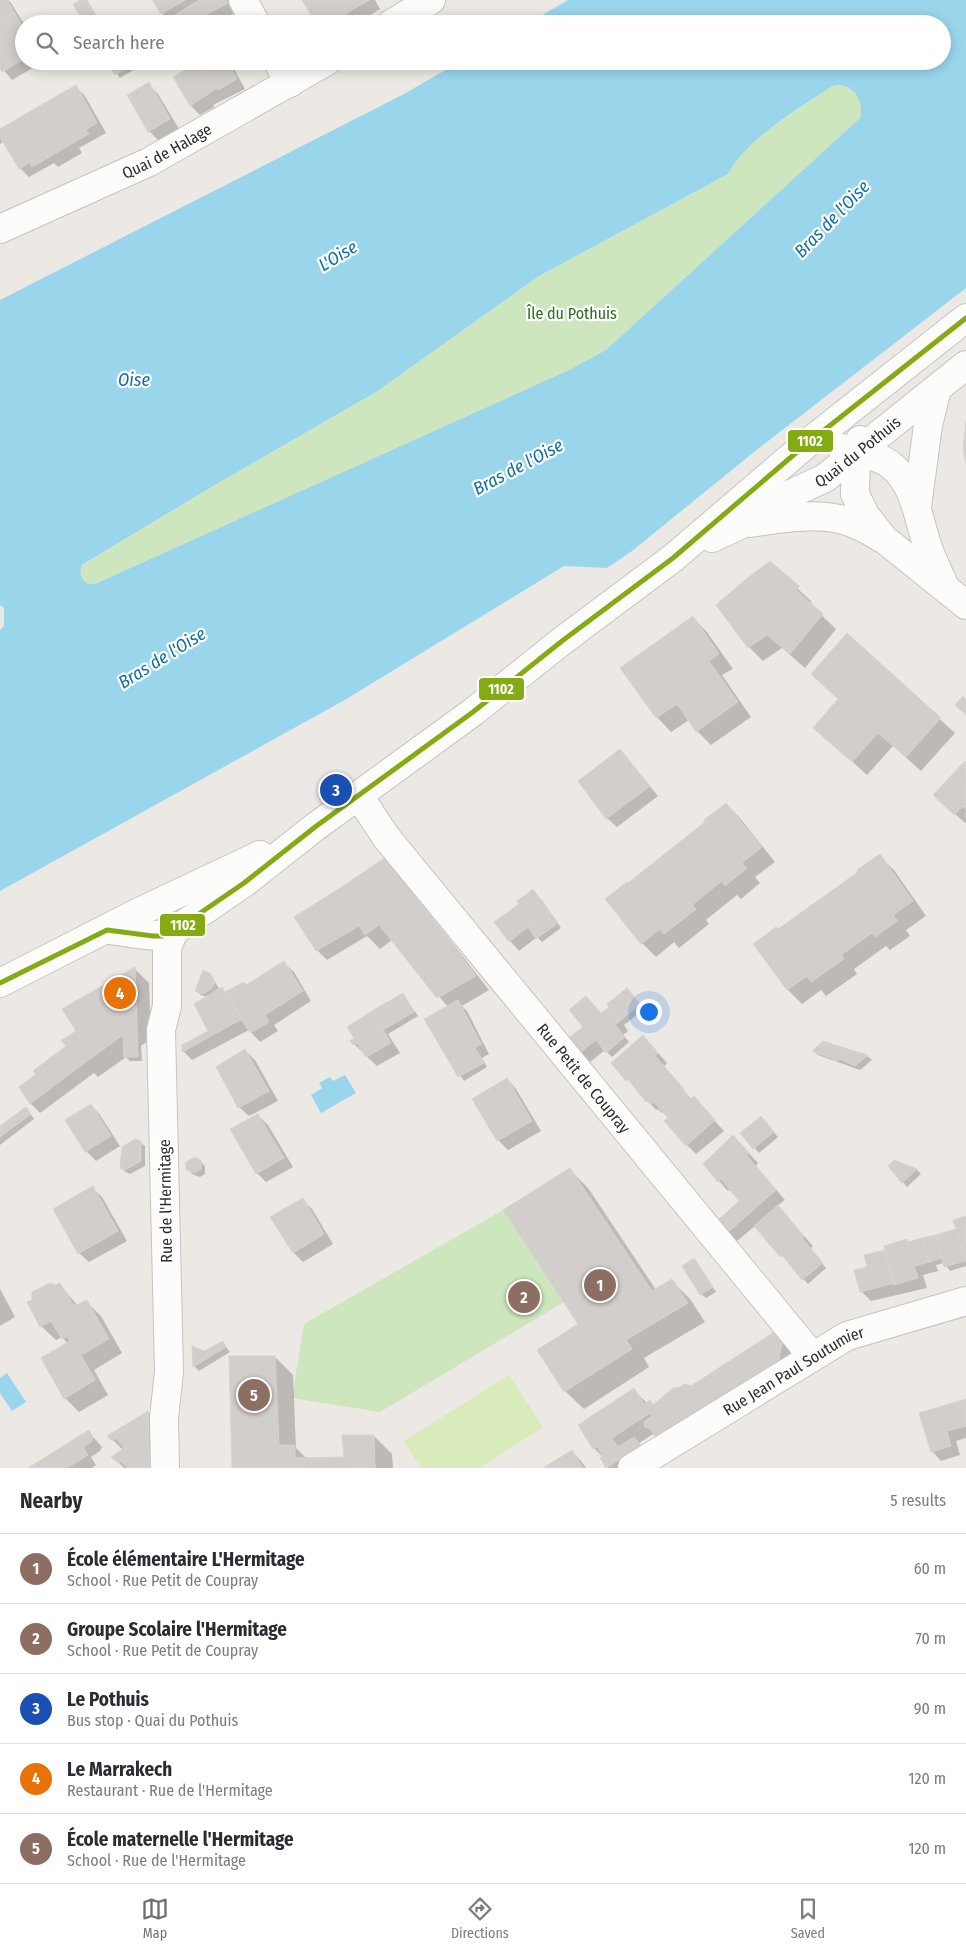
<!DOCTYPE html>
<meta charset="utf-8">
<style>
body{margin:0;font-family:"Fira Sans Condensed",sans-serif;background:#f7f7f7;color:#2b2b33}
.you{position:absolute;left:648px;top:1011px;width:18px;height:18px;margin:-12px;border:4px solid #fff;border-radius:50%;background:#1a73e8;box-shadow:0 0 0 8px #1a73e833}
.badge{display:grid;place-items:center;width:32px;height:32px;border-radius:50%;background:#706f6e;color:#fff;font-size:16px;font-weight:700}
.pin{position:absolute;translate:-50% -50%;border:2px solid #fff;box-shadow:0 1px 5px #0006}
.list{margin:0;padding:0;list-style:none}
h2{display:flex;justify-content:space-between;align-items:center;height:65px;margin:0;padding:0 20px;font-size:21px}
h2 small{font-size:16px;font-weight:400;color:#7c7c81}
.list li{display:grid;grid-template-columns:32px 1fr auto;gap:15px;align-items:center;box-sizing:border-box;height:70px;padding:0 20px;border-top:1px solid #e1e1e2}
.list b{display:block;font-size:19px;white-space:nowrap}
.list p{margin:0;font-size:16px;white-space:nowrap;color:#7c7c81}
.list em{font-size:16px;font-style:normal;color:#7c7c81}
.icon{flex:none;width:28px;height:28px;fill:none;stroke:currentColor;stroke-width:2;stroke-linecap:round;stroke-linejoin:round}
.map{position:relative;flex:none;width:966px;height:1468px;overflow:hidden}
.search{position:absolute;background:#fff;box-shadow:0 2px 12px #0003;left:15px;right:15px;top:15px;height:55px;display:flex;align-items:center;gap:12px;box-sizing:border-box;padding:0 18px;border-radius:28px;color:#7c7c81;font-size:19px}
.sheet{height:415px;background:#fff}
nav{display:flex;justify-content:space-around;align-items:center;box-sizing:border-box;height:70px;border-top:1px solid #e1e1e2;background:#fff;font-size:14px;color:#7c7c81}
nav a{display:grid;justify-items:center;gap:2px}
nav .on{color:#706f6e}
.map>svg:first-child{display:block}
</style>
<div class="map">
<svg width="966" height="1468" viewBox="0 0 966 1468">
<rect width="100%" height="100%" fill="#ece8e4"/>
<path fill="#cee6be" d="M839,85C856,87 864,101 860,118L606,350L569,370L95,584H88C81,579 78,571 83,564L213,486L376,392L539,276L728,174C747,138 799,110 832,86Z
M503,1210L564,1302L380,1412L292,1398L304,1324Z"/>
<path fill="#d9eabb" d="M509,1375L543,1427L479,1468H421L404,1441Z"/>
<path fill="#99d6ec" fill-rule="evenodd" d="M568,0H966V288L759,448L632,551L607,568L564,566L343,701L0,891V630L4,626V608L0,605V300L404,94L461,61H942V24H527ZM839,85C856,87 864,102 860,118L606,350L569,370L95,584H88C81,580 78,571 83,564L213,486L376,392L539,276L728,174C747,138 799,109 832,86Z
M345,1075L356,1093L321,1113L311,1095L322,1088L319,1083L330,1077L333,1081Z
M7,1373L26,1402L12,1411L0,1393V1378Z"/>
<path fill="#0003" d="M0,0H8L11,3L24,24V61L43,62L12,80L0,66Z
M82,0H86L89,3L101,24H86Z
M154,0H229L236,12L216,24H181L178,19L171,23L162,13Z
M303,0H375L380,9L356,24H318Z
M108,61H148L120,78Z
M202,61L227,65L229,64L228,61H237L239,66L234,69L245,89L213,105L214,107L200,115L191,106L175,78Z
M148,84L158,94L179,129L159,141L149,131Z
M75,86L85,96L106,133L79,148L82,153L58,167L54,163L29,177L20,168L4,141L0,144V130Z
M770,563L812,602L810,604L836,629L805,668L782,648L763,661L749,647Z
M693,618L707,632L733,669L722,675L751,717L711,745L697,731L689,720L671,732L657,717Z
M847,635L955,733L921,771L893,746L867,775L815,728L839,699Z
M620,750L658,796L617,827L607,818Z
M965,763L966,822L965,823L944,804Z
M726,804L740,818L775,862L755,877L760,883L741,899L737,895L706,920L709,924L679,948L674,942L656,957L642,943L628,885L707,822Z
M879,856L894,870L926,916L906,930L910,936L890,950L886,946L854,969L857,974L826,996L821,990L802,1004L788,990L755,944L778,931L860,873Z
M386,859L430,910L428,912L489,990L462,1006L467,1011L489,1054L482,1058L487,1067L464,1081L451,1062L448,1007L392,940L380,949L367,936L327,960L317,950L296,918Z
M532,891L542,900L561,928L542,942L537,937L519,951L510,941L521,904Z
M284,963L294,972L311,1001L274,1025L278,1031L260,1042L249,1030L192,1060L183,1051L210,1031L207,997L201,995L196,991L209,974L219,988L217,992L226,993L246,986Z
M135,969L149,983L151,1039L141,1046L142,1061H130L126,1057L98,1077L94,1073L40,1113L31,1104L20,1088L38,1075L68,1046L77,1031Z
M632,994L644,1009L624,1025L628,1031L623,1035L629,1042L612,1057L605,1050L589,1063L579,1054L591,1002L601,1015Z
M403,995L418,1016L388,1034L400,1053L377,1066L354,1044Z
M824,1043L867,1056L872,1060L860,1070L818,1055L814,1051Z
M652,1046L667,1063L664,1066L692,1100L703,1108L724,1131L696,1154L687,1145L664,1112L662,1113L658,1109L656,1110L613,1063Z
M245,1050L255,1060L278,1101L249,1116L239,1107Z
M507,1079L516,1089L541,1131L508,1150L498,1140Z
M91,1105L100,1115L120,1146L96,1161L86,1151L67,1121Z
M30,1113L34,1119L0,1145V1127Z
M258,1115L268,1125L293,1167L266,1182L257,1173Z
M765,1122L778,1137L759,1153L742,1133Z
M140,1142L145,1146V1166L130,1174L126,1172L121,1168Z
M743,1147L758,1163L756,1166L785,1200L777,1206L813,1246L810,1249L826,1268L808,1284L755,1226L737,1241L728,1232L740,1201L730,1189L728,1191L719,1181Z
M200,1161L205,1166V1174L200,1177L192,1174L188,1169Z
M895,1161L917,1170L921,1174L907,1187L903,1182Z
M569,1169L588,1188L656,1290L672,1281L690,1299L705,1322L644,1358L649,1367L584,1409L565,1391L580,1324Z
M93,1188L102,1197L127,1241L89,1262L79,1253Z
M303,1200L312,1209L333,1244L303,1262L294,1253L272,1217Z
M966,1217V1266L950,1271L944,1263L936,1265L938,1271L923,1275L927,1288L871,1301L861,1291L868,1267L865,1256L957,1230Z
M694,1260L716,1292L706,1298L701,1294Z
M59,1284L78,1306L87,1302L101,1316L122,1353L94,1370L108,1395L79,1412L65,1398L68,1344L62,1337L56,1340L41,1326L55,1287Z
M0,1289L15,1317L0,1326Z
M774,1334L796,1357L660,1441L653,1434L639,1443L648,1453L642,1468H608L602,1459L603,1457L594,1448L579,1425L633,1390L647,1403L650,1402L654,1405L691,1387Z
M222,1342L230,1352L199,1371L195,1367L194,1348L204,1352Z
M275,1357L293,1375L296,1448L307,1459L345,1458L374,1436L392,1454L393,1468H234Z
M966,1400V1438L956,1441L960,1455L941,1461L932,1451Z
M148,1412L157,1421L158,1468H124L113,1457L123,1450L109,1436Z
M88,1431L102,1447L100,1451L91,1457L96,1465L92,1468H30Z
M572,1451L581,1461L586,1468H545Z"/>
<path fill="#d1cecb" stroke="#d7d4d0" d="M0,0H7L14,12L0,21Z
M80,0H87L100,23L85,24L73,4Z
M152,0H185L161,14Z
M199,0H226L228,3L193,22L194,24H180L175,15Z
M302,0H337L346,15L332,24H328L326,20L316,24Z
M337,0H369L345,14Z
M14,12L24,28V59L2,72L0,69V21Z
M107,61H136L115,75Z
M200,61L217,88L190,106L173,77Z
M202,61H227L237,79L218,90Z
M149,82L170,119L148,132L127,95Z
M76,85L97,123L71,138L73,143L61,150L36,108Z
M36,108L61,150L48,158L45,153L19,169L0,137V129Z
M86,130L89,134L73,143L71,138Z
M45,153L48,158L32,167L30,162Z
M966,421V464L963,450Z
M770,561L799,586L796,590L823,614L790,654L767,635L748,648L716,605L745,580Z
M693,616L719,654L709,661L738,702L696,732L677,704L656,718L620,668Z
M847,633L941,718L906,757L878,733L852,762L813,728L838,699L811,674Z
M963,696L966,700V715L955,705Z
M620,749L650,786L606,819L578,781Z
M965,761L966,809L963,806L954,815L933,795Z
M726,803L762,847L742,863L747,868L725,886L722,881L692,905L696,909L664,934L660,929L641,944L605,899L627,882L628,883L705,822L704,820Z
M880,854L913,901L893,915L897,921L875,937L872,933L841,955L844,959L811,982L807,976L787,990L753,944L776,927L778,929L858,872L857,870Z
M386,857L476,976L437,998L379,925L365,935L337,890Z
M533,889L549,911L509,942L494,922L519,904L517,901Z
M337,890L359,926L316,951L294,917Z
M549,911L558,923L536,939L528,927Z
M284,961L303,991L265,1015L269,1022L250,1033L225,992L244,982L246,985Z
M135,967L137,1025L83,1064L67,1037L76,1031L62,1009Z
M203,970L210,973L215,982L212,988L203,994L195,991Z
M222,987L242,1019L182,1052V1045L208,1031L194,1004Z
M627,988L640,1004L620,1021L607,1004Z
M403,993L414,1012L383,1030L372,1011Z
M586,996L601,1013L583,1027L569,1010Z
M458,1000L481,1044L450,1063L424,1019Z
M609,1007L620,1021L578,1054L566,1040Z
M372,1011L391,1043L366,1057L357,1043L353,1045L350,1041L354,1038L347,1027Z
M137,1025L138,1057H124L123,1035Z
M615,1025L625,1037L606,1053L596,1040Z
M643,1035L658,1053L626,1081L611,1063Z
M67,1037L83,1064L30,1104L19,1087L36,1074L33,1071L66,1046L61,1040Z
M823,1041L851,1050L838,1061L812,1051Z
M475,1048L484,1063L458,1077L450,1063Z
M245,1049L269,1091L238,1108L216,1067Z
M851,1050L868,1055L855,1066L840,1059Z
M655,1056L684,1089L660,1109L654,1102L651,1105L648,1101L646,1102L628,1079Z
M507,1078L532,1121L497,1141L472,1099Z
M683,1090L691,1099L694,1096L715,1120L686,1146L664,1121L668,1118L660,1109Z
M91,1104L111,1136L85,1152L65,1120Z
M26,1107L31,1114L0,1137V1126Z
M258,1114L284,1158L256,1174L230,1129Z
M761,1116L774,1132L753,1149L740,1133Z
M733,1135L749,1153L718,1182L703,1164Z
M135,1139L141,1141V1161L125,1170L120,1168L122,1147Z
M747,1156L776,1190L727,1233L717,1221L739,1201L721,1179Z
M195,1157L201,1160V1169L194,1173L186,1170V1162Z
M894,1160L917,1169L902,1183L888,1166Z
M570,1168L652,1291L672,1279L688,1303L626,1340L632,1349L564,1392L537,1350L578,1324L503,1210Z
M93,1186L118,1231L78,1254L53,1209Z
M303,1198L324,1234L293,1253L270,1217Z
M778,1205L804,1236L780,1257L754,1226Z
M966,1216V1226L956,1229L953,1220Z
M966,1226V1261H965L956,1229Z
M956,1229L965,1261L944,1267L936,1235Z
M936,1235L942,1258L929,1262L922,1238Z
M802,1238L823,1263L802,1280L782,1255Z
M922,1238L929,1262L914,1266L918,1278L894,1285L884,1246L907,1239L908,1242Z
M885,1250L894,1283L860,1292L854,1270L867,1267L864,1255Z
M694,1258L713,1287L700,1295L682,1266Z
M50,1283L55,1285L60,1283L74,1306L87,1300L109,1339L81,1355L95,1380L64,1399L41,1358L70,1341L67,1336L62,1339L51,1321L40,1327L27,1302L32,1300V1292Z
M774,1332L782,1342L779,1360L656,1436L650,1429L645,1427L644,1425V1422L652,1416L650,1413L612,1438L618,1447L634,1437L641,1446L606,1468L600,1458L603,1456L597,1446L593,1449L578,1425L634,1388L644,1404L650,1400L653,1405L673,1388L681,1387L684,1384L691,1386Z
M223,1341L226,1347L193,1367L192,1346L204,1351Z
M229,1356H275L279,1445H295V1458L344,1457L342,1435H374L375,1468H232Z
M966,1399V1426L947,1431L951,1446L931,1452L919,1413Z
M148,1411L149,1446L129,1454L118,1463L111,1457L124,1448L116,1438L112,1441L107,1436Z
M89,1430L93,1437L91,1442L83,1447L88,1455L67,1468H28Z
M149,1446L150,1468H128L120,1461L129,1454Z
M572,1450L583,1468H543Z"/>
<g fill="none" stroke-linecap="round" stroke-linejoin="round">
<g stroke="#c5c4c5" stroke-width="30">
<g id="street">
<path d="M243,0L256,24"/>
<path d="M391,24L431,0"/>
<path d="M277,61L290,83"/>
<path id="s1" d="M0,229L149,162L327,61"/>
<path id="s2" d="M359,796L386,837L813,1357"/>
<path id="s3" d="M632,1468L847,1336L966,1301"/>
</g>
</g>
<g stroke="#c5c4c5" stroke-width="30">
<g id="secondary">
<path d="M860,440L856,452L855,494L865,515L884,539L966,605"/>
<path d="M842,448C858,453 879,455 892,466C917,487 918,522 929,550C933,562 939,573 944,585"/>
<path d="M917,507L928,425L937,389"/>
<path d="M749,523C782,518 826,510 857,525C865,528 873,533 881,538"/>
<path id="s4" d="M712,538L740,525L780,499L825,478L966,365"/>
<path d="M107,930C131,931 150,941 174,931L244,883L315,827L473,712L562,641L673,558L804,446L966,318"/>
<path d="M0,983L135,914L260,855"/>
<path d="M165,1468L164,1418L169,1372L161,1030L167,1006V948L174,931"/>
</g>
</g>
<use href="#street" stroke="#fcfcfb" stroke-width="28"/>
<use href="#secondary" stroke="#fcfcfb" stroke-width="28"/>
<g stroke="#fff" stroke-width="9">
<path id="bus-1" d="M0,983L107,930L153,936H163L174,931L244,883L315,827L473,712L562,641L673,558L804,446L966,318"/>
</g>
<use href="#bus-1" stroke="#85ab12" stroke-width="5"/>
</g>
<g text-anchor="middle" stroke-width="4.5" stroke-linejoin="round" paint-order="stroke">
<g font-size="16" fill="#2e2e2e" stroke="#fff">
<text dy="6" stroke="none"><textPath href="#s1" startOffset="184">Quai de Halage</textPath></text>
<text dy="6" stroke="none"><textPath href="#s4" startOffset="170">Quai du Pothuis</textPath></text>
<text dy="6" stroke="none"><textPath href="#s2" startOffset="361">Rue Petit de Coupray</textPath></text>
<text transform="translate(165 1201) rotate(-91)" y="6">Rue de l'Hermitage</text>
<text dy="6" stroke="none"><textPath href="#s3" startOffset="189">Rue Jean Paul Soutumier</textPath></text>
</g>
<g font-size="16" fill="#2c6e1b" stroke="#fff">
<text x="572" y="319">Île du Pothuis</text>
</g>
<g font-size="18" font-style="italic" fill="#0d6fa3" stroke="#fff">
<text transform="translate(832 219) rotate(-46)" y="6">Bras de l'Oise</text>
<text transform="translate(338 256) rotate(-31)" y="6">L'Oise</text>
<text x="134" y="386">Oise</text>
<text transform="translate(518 467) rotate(-28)" y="6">Bras de l'Oise</text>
<text transform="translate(162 658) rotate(-32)" y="6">Bras de l'Oise</text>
</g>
</g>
<g stroke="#fff" stroke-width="2">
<rect x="787" y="429" width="47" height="24" rx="5" fill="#85ab12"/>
<rect x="478" y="677" width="47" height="24" rx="5" fill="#85ab12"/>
<rect x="159" y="913" width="47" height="24" rx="5" fill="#85ab12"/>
</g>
<g font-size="14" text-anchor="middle" font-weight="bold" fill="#fff">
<text x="810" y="446">1102</text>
<text x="501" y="694">1102</text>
<text x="183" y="930">1102</text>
</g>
</svg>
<div class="you"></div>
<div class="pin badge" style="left:600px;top:1285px;background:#8d6e63">1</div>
<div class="pin badge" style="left:524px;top:1297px;background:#8d6e63">2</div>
<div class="pin badge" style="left:336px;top:790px;background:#1a4fb4">3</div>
<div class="pin badge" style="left:120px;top:993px;background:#e8710a">4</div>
<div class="pin badge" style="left:254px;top:1395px;background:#8d6e63">5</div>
<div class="search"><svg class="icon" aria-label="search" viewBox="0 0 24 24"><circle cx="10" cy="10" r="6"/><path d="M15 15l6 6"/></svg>Search here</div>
</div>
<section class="sheet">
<h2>Nearby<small>5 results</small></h2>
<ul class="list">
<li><span class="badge" style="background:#8d6e63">1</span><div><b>École élémentaire L'Hermitage</b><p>School · Rue Petit de Coupray</p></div><em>60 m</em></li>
<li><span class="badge" style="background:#8d6e63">2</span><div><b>Groupe Scolaire l'Hermitage</b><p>School · Rue Petit de Coupray</p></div><em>70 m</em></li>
<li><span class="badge" style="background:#1a4fb4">3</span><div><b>Le Pothuis</b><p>Bus stop · Quai du Pothuis</p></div><em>90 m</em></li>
<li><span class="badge" style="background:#e8710a">4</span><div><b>Le Marrakech</b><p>Restaurant · Rue de l'Hermitage</p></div><em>120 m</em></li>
<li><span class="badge" style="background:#8d6e63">5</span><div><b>École maternelle l'Hermitage</b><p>School · Rue de l'Hermitage</p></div><em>120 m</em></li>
</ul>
</section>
<nav>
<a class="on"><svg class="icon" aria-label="map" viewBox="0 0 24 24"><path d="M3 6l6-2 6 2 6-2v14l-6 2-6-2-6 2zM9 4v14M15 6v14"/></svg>Map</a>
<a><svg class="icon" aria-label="directions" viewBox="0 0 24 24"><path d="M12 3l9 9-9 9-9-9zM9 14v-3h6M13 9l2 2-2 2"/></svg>Directions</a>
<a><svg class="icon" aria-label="saved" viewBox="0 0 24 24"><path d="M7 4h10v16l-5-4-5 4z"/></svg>Saved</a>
</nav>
